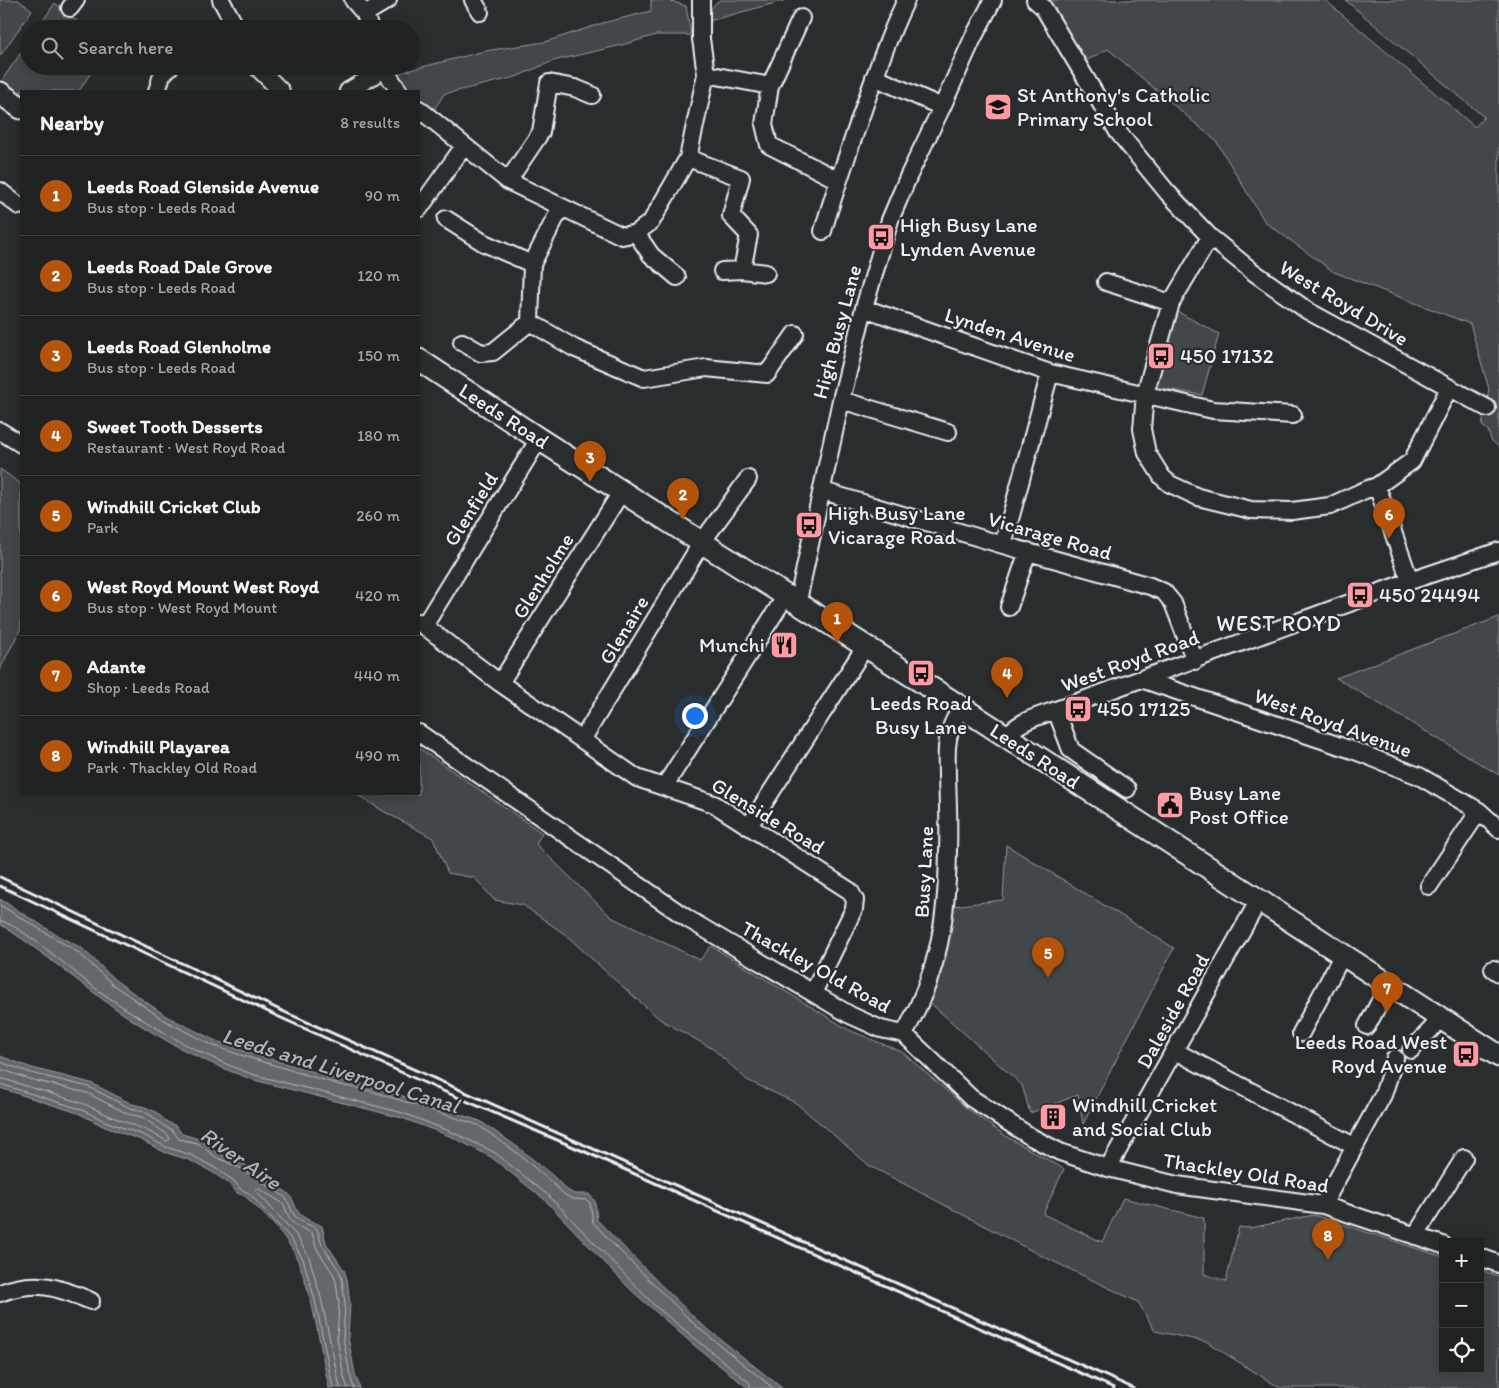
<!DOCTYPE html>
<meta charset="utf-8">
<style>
body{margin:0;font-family:Itim,sans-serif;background:#282a2a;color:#f1f3f6}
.controls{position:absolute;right:15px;bottom:15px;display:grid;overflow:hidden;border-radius:0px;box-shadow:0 2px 12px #0003}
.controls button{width:45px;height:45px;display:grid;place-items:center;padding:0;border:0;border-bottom:1px solid #3d3f40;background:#202222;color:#f1f3f6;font:25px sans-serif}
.you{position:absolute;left:694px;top:715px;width:18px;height:18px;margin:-12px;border:4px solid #fff;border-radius:50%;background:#1a73e8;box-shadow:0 0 0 8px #1a73e833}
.badge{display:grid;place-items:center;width:32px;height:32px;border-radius:50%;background:#b45309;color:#fff;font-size:16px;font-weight:700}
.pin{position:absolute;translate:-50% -41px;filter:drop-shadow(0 1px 2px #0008)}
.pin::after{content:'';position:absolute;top:26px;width:18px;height:15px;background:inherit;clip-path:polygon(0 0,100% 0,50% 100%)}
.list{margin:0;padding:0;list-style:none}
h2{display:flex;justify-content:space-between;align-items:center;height:65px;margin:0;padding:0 20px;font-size:21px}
h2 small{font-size:16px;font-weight:400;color:#a2a4a5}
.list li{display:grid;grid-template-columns:32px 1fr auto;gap:15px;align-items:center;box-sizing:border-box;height:80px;padding:0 20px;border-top:1px solid #3d3f40}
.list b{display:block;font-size:19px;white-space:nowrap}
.list p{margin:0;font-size:16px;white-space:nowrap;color:#a2a4a5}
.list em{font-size:16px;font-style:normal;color:#a2a4a5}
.icon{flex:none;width:28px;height:28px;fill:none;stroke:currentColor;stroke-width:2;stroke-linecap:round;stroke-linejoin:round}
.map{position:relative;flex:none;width:1499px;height:1388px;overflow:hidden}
.search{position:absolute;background:#202222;box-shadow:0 2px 12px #0003;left:20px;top:20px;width:400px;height:55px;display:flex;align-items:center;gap:12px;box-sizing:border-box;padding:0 18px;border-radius:28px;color:#a2a4a5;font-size:19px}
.panel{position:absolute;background:#202222;box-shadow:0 2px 12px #0003;left:20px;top:90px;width:400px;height:705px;border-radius:0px}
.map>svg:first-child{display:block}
</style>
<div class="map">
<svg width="1499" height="1388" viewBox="0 0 1499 1388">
<rect width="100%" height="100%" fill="#2a2d2e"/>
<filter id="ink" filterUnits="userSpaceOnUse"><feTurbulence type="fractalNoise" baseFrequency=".02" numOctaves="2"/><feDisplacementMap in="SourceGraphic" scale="10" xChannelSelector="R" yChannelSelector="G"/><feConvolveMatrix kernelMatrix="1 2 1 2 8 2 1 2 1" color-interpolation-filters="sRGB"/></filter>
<g filter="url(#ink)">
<path fill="#424648" stroke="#959ca0" d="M0,0H18L32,10L0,56Z
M651,0H668L686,6L691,35H656L622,45L553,61L516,77L444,94L433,111L419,100V91C405,91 400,87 395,74L485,51L545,42L603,23L651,11Z
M720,0H786L709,21C710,10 711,6 720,0Z
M1040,0H1325L1475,127L1484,117L1345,0H1499V447L1491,440L1488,430L1482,426L1489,389L1470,324L1334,272L1265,222L1216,141L1108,49L1084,62Z
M55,3L78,22L74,29H37Z
M29,41V66H95L79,91H21V94L2,80Z
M1176,311L1219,334L1202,395L1154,387Z
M0,469L21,484V628L0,669Z
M1499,617V775L1336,678Z
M419,748L542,833L536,844L611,917L700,960L711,946L849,1030L902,1052L969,1110L1007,1137L1064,1169L1043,1214L1102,1242L1123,1198L1204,1218V1274L1226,1281L1239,1227L1250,1228L1314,1215L1443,1257V1369H1480V1270L1499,1276V1388H1280L1207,1342L1155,1331L1138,1302L1038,1254L870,1166L796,1103L747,1080L713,1049L661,1020L614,979L566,935L523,905L494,900L475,878L448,873L433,838L383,811L356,794H419Z
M1006,845L1174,948L1083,1124L1078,1095L1030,1113L1022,1085L928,1001L946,956L952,906L1003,900Z"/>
<path fill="#63686b" stroke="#989fa3" d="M0,899L60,937L82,948L115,980L166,1016L214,1040L238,1049L341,1080L372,1086L480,1121L519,1148L553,1176L567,1190L574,1194H589L595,1201L597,1220L659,1283L700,1323L782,1388H748L695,1346L632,1291L545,1200L491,1157L452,1137L402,1118L254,1080C196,1060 141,1029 93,992C62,969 33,945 0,924Z
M0,1056L32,1068L91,1083L132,1104L145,1107L156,1112L167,1122L176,1126L182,1134L199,1139L218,1153L244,1164L288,1193C295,1201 294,1207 300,1214C306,1220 315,1222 322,1226L326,1243L344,1270L347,1279L350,1304L348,1337L355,1374L360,1388H329C320,1347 314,1300 298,1261C288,1236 265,1215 245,1196L237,1193L231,1185L212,1172L189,1160L164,1152L141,1140L105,1127L78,1113L0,1088Z"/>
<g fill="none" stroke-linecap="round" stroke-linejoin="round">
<path stroke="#b3bac0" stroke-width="1" d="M0,905L79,953L112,984L164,1020L194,1036L212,1045L237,1054L340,1085L371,1091L478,1125L516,1152L549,1180L565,1195L573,1199L587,1200L590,1203L593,1222L610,1241L696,1326L773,1388
M0,921C18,922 79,977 99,991C148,1024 199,1056 255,1075L403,1113L454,1133L494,1152L549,1196L655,1306L749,1382L751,1388
M0,1062L31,1073L89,1087L130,1108L144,1111L153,1117L164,1126L172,1130L179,1139L197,1143L216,1157L242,1169L285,1197C290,1203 290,1210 295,1216C300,1223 310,1224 317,1229L322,1245L340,1272L342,1280L345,1304L343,1338L350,1375L354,1388
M0,1069L29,1079L87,1093L128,1114L142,1117L168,1135L170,1139L167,1141L146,1130L110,1116L82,1103L0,1078
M0,1084L80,1109L107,1122L143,1135L166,1147L191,1155L215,1168L234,1181L240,1189L249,1193L291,1239L303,1259L315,1300L333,1388
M340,1388L321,1298L309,1257L296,1235L256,1191L257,1188L281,1202L284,1205L290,1220L297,1226L312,1233L317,1249L334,1275L336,1282L339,1304L337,1338L344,1377L348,1388"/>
<g stroke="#e8f1f8" stroke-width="20">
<path id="minor" d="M221,0L237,29
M353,0L365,14L370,29
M473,0L480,12
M1035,0L1043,7L1118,132L1167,192L1210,237L1252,271L1308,311L1487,408
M70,8L76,0
M365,14L388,0
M801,18L770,86L764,124L769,145L838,180
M256,66L281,91
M382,66L399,91
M706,74L770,86
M874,77L942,107
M157,91L162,75L171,66
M348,91L383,70
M419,109L508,181L622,236L636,233L651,255L677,277
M688,158L741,178L731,216L749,235L742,270
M508,181L541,132L549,83L575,88L592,95
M0,191L19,206
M419,209L464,146
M446,219L484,243L532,264
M823,231C832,199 843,168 854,136C870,90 885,44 906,0
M636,233L651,222L688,158L706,74L701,39V0
M1210,237L1171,303L1145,394L1142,429L1147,453L1162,477L1170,484L1198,497L1251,510L1292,511L1330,506L1365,490L1377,486L1412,461L1449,388
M722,271L742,270L766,273
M1106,282L1171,303
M864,308L1050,373L1213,410L1293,415
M530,322L574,348L644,378L706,368L767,374L795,334
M462,342L481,353L493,352L530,322L532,264L561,207
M841,400L948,432
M0,431L21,444
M1377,486L1410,581
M823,491L1003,545L1150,586L1164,592L1173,603L1195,661
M1003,545L1050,373
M797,605L841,400L864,308L890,220L909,175L942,107L973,38L993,0
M1009,607L1028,551
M419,622L500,683L637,778L714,804L850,891L855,900L854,909L813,993
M424,626L539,439
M1141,679L1355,751L1419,776L1479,811L1499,829
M500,683L622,491
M1056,710L1071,750L1127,789
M419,733L688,919L850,1015L881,1029L904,1034L971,1098L1031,1137L1060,1152L1108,1168L1177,1185L1323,1205L1443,1245
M1006,737C1018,721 1037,717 1056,710L1410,581L1499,551
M582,740L702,542L748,479
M664,787L785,597
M749,826L865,647
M1429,886L1479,811
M1493,969L1499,973
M1367,1026L1389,984
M1301,1033L1343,954
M904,1034C939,972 947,920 948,850C949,826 948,802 947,777C947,761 945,744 951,728C953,721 958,714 961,707
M1411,1050L1442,1018
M1175,1051L1354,1146
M1108,1168L1259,900
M1323,1205L1383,1095L1395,1058
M1415,1236L1464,1158
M1480,1257L1499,1264
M0,1293C35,1279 58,1287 91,1301"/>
</g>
<g stroke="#e8f1f8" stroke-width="25">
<path id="major" d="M0,93L21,108
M419,360L539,439L961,707L1499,1056"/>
</g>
<use href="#minor" stroke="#2a2d2e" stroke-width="16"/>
<use href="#major" stroke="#2a2d2e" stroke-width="21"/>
<path stroke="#e8f1f8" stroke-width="3" d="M0,877L280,1010L1133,1388
M0,886L277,1016L436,1088L590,1154L1114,1388"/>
</g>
</g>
<defs>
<g id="school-square" transform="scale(1.4375)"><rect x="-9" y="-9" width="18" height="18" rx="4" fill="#ff9aa2" stroke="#2a2d2e"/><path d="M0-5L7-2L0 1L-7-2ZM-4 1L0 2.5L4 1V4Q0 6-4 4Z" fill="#111"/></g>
<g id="bus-square" transform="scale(1.4375)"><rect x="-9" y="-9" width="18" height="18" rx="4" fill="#ff9aa2" stroke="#2a2d2e"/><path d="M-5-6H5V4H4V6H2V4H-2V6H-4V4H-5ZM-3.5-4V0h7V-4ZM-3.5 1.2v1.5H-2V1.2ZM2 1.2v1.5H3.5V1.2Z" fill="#111"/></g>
<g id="restaurant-square" transform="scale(1.4375)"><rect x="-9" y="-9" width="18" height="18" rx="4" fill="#ff9aa2" stroke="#2a2d2e"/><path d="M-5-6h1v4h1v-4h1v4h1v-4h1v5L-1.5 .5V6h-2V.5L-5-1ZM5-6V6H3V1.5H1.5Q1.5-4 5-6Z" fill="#111"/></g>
<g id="civic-square" transform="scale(1.4375)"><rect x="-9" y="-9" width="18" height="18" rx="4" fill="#ff9aa2" stroke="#2a2d2e"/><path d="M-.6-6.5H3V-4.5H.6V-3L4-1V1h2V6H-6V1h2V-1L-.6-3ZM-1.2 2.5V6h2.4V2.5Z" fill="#111"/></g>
<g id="building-square" transform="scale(1.4375)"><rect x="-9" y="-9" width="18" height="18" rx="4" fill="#ff9aa2" stroke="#2a2d2e"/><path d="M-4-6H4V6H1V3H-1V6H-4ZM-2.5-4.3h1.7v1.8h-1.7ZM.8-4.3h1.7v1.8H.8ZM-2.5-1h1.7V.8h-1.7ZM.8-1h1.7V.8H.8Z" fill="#111"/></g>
</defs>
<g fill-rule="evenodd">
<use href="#school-square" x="998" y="107"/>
<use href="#bus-square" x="881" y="237"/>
<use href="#bus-square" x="1161" y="356"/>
<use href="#bus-square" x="809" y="525"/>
<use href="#bus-square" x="1360" y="595"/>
<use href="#restaurant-square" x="784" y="645"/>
<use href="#bus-square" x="921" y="673"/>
<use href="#bus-square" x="1078" y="709"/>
<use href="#civic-square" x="1170" y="805"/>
<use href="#bus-square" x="1466" y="1054"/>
<use href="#building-square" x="1053" y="1117"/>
</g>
<g text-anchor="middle" stroke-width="4.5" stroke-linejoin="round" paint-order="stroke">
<g font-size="21" fill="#e8f1f8" stroke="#2a2d2e" text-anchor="start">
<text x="1017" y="102">St Anthony's Catholic<tspan x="1017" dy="24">Primary School</tspan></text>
<text x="900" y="232">High Busy Lane<tspan x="900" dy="24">Lynden Avenue</tspan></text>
<text x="1180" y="363">450 17132</text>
<text x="828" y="520">High Busy Lane<tspan x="828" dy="24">Vicarage Road</tspan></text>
<text x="1379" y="602">450 24494</text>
<text x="765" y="652" text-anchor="end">Munchi</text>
<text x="921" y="710" text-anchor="middle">Leeds Road<tspan x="921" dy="24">Busy Lane</tspan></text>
<text x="1097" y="716">450 17125</text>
<text x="1189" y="800">Busy Lane<tspan x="1189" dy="24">Post Office</tspan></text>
<text x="1447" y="1049" text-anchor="end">Leeds Road West<tspan x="1447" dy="24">Royd Avenue</tspan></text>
<text x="1072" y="1112">Windhill Cricket<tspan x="1072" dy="24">and Social Club</tspan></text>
</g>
<g font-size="21" fill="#e8f1f8" stroke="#2a2d2e">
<text transform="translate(1344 303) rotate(31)" y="7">West Royd Drive</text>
<text transform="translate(837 332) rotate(-75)" y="7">High Busy Lane</text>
<text transform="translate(1010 335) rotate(18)" y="7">Lynden Avenue</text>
<text transform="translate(504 416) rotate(33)" y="7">Leeds Road</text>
<text transform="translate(471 509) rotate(-58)" y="7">Glenfield</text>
<text transform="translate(1050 536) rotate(16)" y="7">Vicarage Road</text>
<text transform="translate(543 576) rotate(-58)" y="7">Glenholme</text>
<text transform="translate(624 630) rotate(-59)" y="7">Glenaire</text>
<text transform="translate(1130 661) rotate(-20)" y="7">West Royd Road</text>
<text transform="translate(1333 723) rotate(20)" y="7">West Royd Avenue</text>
<text transform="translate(1035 756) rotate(33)" y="7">Leeds Road</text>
<text transform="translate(768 816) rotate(31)" y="7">Glenside Road</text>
<text transform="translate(924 872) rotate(-87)" y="7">Busy Lane</text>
<text transform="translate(816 967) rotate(29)" y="7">Thackley Old Road</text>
<text transform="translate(1173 1011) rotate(-61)" y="7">Daleside Road</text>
<text transform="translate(1246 1173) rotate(9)" y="7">Thackley Old Road</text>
</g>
<g font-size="22" letter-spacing="1" fill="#e8f1f8" stroke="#2a2d2e">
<text x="1279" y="631">WEST ROYD</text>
</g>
<g font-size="22" font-style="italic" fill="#acb3b9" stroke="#2a2d2e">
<text transform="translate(341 1070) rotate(17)" y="8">Leeds and Liverpool Canal</text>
<text transform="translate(241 1158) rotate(35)" y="8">River Aire</text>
</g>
</g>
</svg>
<div class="controls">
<button>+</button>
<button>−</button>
<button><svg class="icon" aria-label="locate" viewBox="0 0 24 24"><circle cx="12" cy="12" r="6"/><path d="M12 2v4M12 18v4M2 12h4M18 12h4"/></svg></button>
</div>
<div class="you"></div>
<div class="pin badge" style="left:837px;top:643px">1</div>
<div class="pin badge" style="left:683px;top:519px">2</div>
<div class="pin badge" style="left:590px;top:482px">3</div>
<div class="pin badge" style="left:1007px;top:698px">4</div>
<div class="pin badge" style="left:1048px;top:978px">5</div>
<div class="pin badge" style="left:1389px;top:539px">6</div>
<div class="pin badge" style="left:1387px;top:1013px">7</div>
<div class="pin badge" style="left:1328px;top:1260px">8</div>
<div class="search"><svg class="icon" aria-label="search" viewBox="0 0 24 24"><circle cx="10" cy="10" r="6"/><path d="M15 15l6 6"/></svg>Search here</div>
<section class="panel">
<h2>Nearby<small>8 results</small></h2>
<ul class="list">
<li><span class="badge">1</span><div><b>Leeds Road Glenside Avenue</b><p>Bus stop · Leeds Road</p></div><em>90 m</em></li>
<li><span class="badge">2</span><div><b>Leeds Road Dale Grove</b><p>Bus stop · Leeds Road</p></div><em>120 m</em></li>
<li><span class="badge">3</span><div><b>Leeds Road Glenholme</b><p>Bus stop · Leeds Road</p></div><em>150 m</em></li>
<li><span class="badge">4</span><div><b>Sweet Tooth Desserts</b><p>Restaurant · West Royd Road</p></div><em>180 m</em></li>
<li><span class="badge">5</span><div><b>Windhill Cricket Club</b><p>Park</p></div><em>260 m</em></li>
<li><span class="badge">6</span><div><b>West Royd Mount West Royd</b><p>Bus stop · West Royd Mount</p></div><em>420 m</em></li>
<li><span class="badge">7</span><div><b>Adante</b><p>Shop · Leeds Road</p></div><em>440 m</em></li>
<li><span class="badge">8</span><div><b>Windhill Playarea</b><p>Park · Thackley Old Road</p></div><em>490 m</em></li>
</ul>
</section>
</div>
